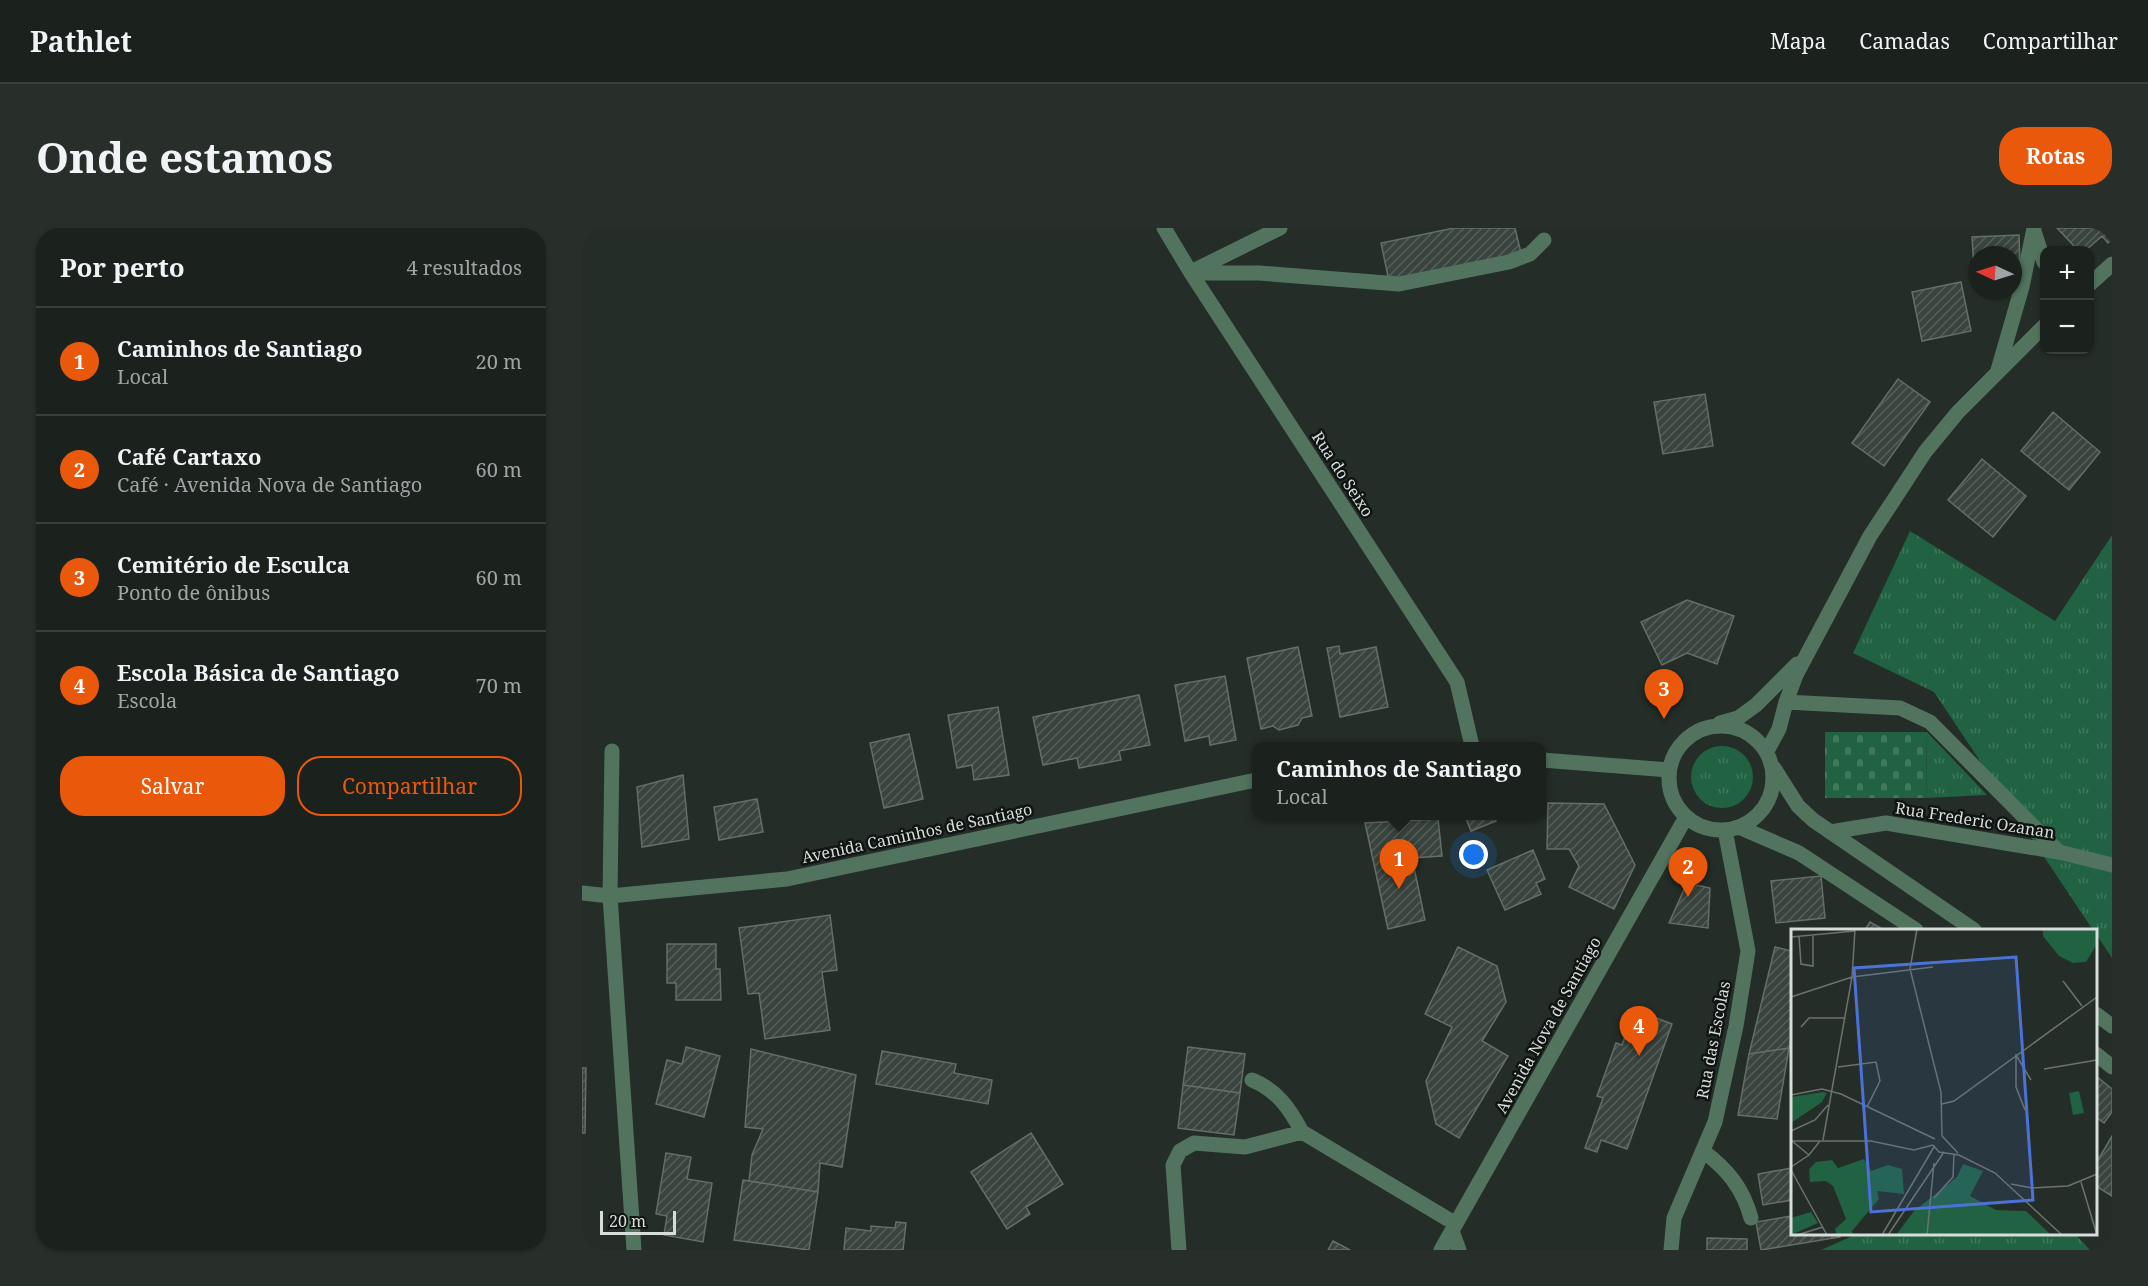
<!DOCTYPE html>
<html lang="pt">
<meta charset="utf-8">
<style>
body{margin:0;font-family:"Noto Serif",serif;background:#282f2a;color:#f1f3f6}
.controls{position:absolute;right:18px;top:18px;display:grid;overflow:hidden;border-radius:12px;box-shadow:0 2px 4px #0004}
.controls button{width:54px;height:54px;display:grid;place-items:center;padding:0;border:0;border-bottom:2px solid #393f3b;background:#1b221d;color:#f1f3f6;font:30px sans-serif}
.compass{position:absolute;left:1386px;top:18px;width:54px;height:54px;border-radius:50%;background:#1b221d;box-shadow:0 2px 4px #0004;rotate:274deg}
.scale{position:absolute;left:18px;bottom:15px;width:76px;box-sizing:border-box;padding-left:6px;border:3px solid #d7ddd9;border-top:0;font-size:16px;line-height:21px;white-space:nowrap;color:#d7ddd9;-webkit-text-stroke:4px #101412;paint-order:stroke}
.you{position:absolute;left:892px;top:627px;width:21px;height:21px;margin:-15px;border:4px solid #fff;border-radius:50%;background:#1a73e8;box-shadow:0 0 0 9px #1a73e833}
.badge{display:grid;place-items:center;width:39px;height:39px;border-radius:50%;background:#ea580c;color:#fff;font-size:20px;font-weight:700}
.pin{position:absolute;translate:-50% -50px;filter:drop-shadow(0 2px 3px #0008)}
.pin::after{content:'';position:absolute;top:32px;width:21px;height:18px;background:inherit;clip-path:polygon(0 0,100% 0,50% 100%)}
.popup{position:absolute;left:670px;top:514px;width:294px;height:78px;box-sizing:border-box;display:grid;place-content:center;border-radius:12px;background:#1b221d;filter:drop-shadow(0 2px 4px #0005);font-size:20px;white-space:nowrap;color:#a0a4a4}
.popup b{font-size:22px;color:#f1f3f6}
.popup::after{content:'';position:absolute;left:50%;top:100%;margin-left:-12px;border:12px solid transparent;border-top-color:#1b221d}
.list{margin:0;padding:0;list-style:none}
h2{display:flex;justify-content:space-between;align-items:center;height:78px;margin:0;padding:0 24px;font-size:26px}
h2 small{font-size:20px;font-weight:400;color:#a0a4a4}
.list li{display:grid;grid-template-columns:39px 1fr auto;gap:18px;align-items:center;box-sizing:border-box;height:108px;padding:0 24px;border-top:2px solid #393f3b}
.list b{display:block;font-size:22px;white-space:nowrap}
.list p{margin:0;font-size:20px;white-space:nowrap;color:#a0a4a4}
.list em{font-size:20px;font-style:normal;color:#a0a4a4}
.actions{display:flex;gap:12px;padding:18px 24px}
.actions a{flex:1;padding:14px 0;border:2px solid #ea580c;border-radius:24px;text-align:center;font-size:21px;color:#ea580c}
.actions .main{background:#ea580c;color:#fff}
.map{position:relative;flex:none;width:1530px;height:1022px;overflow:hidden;border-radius:24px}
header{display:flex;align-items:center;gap:36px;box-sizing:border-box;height:84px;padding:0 30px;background:#1b221d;border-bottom:2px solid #393f3b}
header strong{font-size:28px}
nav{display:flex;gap:33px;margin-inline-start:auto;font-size:21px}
.intro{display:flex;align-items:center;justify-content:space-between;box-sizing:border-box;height:144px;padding:0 36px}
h1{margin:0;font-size:42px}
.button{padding:15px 27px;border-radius:24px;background:#ea580c;color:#fff;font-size:21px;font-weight:700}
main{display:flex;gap:36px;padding:0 36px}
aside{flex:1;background:#1b221d;border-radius:24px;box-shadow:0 2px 4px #0004}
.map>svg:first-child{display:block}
</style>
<header>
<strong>Pathlet</strong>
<nav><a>Mapa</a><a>Camadas</a><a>Compartilhar</a></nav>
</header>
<div class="intro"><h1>Onde estamos</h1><a class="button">Rotas</a></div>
<main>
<aside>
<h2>Por perto<small>4 resultados</small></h2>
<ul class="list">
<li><span class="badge">1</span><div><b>Caminhos de Santiago</b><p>Local</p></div><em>20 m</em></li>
<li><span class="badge">2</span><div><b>Café Cartaxo</b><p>Café · Avenida Nova de Santiago</p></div><em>60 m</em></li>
<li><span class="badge">3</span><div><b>Cemitério de Esculca</b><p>Ponto de ônibus</p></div><em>60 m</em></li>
<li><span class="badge">4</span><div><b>Escola Básica de Santiago</b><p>Escola</p></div><em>70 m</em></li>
</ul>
<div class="actions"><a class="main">Salvar</a><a>Compartilhar</a></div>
</aside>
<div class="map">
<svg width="1530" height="1022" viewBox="0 0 1530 1022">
<defs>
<pattern id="grass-tufts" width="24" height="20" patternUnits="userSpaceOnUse" patternTransform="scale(1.5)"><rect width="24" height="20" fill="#206241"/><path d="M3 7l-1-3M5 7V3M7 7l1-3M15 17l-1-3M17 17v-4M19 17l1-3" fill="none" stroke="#40785c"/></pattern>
<pattern id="cemetery-stones" width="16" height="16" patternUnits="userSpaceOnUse" patternTransform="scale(1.5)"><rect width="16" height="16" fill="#206241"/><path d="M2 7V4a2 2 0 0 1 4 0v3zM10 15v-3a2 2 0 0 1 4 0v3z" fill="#40785c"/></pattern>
<pattern id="building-hatch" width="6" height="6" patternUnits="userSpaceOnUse" patternTransform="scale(1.5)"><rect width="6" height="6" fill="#3a443e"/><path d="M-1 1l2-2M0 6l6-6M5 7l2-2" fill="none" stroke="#565f59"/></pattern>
</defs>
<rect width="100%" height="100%" fill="#242d27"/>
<path fill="url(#grass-tufts)" d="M1328,303L1473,393L1530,307V730L1514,706V702H1511L1352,464L1271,425Z
M1345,504L1405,567L1344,570Z
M1109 549a31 31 0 1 1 62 0a31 31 0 1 1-62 0Z
M1275,1006H1493L1508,1022H1239Z"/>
<path fill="url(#cemetery-stones)" d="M1243,504H1345L1344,570H1243Z"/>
<path fill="url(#building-hatch)" stroke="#646f68" stroke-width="1.5" d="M872,0H933L939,25L807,53L799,15Z
M1475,0H1530V11L1526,15L1520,8L1504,22H1496Z
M1437,7L1438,37L1431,38V27H1395V40H1392L1390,9Z
M1379,54L1389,103L1340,113L1330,64Z
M1316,151L1348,174L1302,238L1270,215Z
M1123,166L1131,218L1081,226L1072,174Z
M1471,184L1518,224L1487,262L1439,223Z
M1400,231L1444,268L1411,309L1366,272Z
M1105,372L1152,388L1135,436L1105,425L1080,437L1059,394Z
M757,418L758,426L794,419L806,479L758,489L745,420Z
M716,419L730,488L720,490L716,497L697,502L691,498L679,501L665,430Z
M643,448L654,512L628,517L627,508L603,513L593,457Z
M557,467L568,517L537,523L539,532L497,540L495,530L461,537L451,489Z
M416,479L427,547L392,552L390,537L375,540L366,487Z
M327,506L341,571L302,580L288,515Z
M101,547L107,611L60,619L55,559Z
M175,571L181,604L137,612L132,579Z
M966,575L1022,576L1053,637L1032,681L987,659L997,638L987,621H965Z
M883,588H912L914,593L889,603Z
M856,591L860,628L830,630L843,692L806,701L783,595Z
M951,622L963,651L954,655L959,666L923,682L905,642Z
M1239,648L1243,690L1194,695L1189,653Z
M1105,655L1128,660L1126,700L1087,695Z
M248,687L255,742L240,744L248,802L183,811L177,765L166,766L157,700Z
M1288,694L1302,702H1283Z
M85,716H134V741H138L139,772H94V755H85Z
M876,719L915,738L924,774L900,813L926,828L877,910L854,896L844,853L870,799L843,786Z
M1193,719L1210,723V805L1207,820L1167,826Z
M1064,786L1090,796L1045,921L1019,912L1015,924L1003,920L1021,870L1015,868L1034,815L1040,817L1049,791L1061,795Z
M104,819L138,828L122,889L74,876L85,832L100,836Z
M606,819L663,826L658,865L601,857Z
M1207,820L1195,891L1156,887L1167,826Z
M169,821L274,847L260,939L238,935L236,964L167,953L170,927L181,901L163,899Z
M300,823L374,836L372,845L410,852L406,876L294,856Z
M0,840H4L3,905H0Z
M1514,848L1530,861V884L1522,895L1514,889Z
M601,857L658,865L652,907L596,900Z
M449,905L481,956L444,979L448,986L425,1001L389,944Z
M1530,908V968L1514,958V930L1516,932Z
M84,925L109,929L105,951L130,955L121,1014L82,1007L85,988L74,986Z
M1210,940V972L1181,977L1176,946Z
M161,952L236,964L227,1022L152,1012Z
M1210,988V1006H1257L1258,1009L1179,1022L1174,994Z
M314,994L324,995L321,1022H262L264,1000L289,1003V998L313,1000Z
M1125,1010L1165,1011V1022H1125Z
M751,1013L768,1022H746Z"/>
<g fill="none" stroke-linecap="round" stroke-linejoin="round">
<path stroke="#52745f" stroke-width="15" d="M582,0L609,45L875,454L890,518
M1452,3L1462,34
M611,43L698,0
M609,45H677L817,56L927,34L948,26L962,12
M1508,56L1530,36
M1416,142L1440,59L1452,0
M1204,474L1318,480L1348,494L1477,624
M1138,495L1156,490L1174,477L1215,436
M1087 550a52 52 0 1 1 104 0a52 52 0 1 1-104 0Z
M30,523L28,668L52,1022
M1185,523L1197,501L1204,474L1214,447L1288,308L1315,267L1343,224L1376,184L1462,98
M960,532L1087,542
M1192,540L1216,578L1231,592L1392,702
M1157,599L1217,625L1334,702
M1248,604L1304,595L1477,624L1530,637
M0,665L28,668L205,651L674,552
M1514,786L1530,798
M1514,826L1530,839
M670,852C695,862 708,881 720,904
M1121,923C1145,941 1161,960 1169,990
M870,1003L877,1022
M597,1022L591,937L598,923L612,915L663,919L720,904L874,996
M859,1022L1104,589
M1089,1022L1092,990L1133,894L1154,798L1166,723L1143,602"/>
</g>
<g text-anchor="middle" stroke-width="5" stroke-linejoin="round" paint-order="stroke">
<g font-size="16" fill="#d7ddd9" stroke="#101412">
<text transform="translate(761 246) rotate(57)" y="6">Rua do Seixo</text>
<text transform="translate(1393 592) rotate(9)" y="6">Rua Frederic Ozanan</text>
<text transform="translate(335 605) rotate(-12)" y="6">Avenida Caminhos de Santiago</text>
<text transform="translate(966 797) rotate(-61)" y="6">Avenida Nova de Santiago</text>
<text transform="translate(1131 812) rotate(-79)" y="6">Rua das Escolas</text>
</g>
</g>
<g transform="translate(1209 701)">
<rect width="306" height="306" fill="#242d27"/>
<path d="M32,163L36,164L31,173L0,194V168ZM73,230L80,242L97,236L111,240L113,265L86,262L88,270L61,302L62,306H46L44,300L55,290L42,257L35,252L19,253L18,240L25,233L41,231L47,239ZM172,235L192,242L179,267L205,281L235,282L260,306H105L123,282L166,248ZM20,283L27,294L0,306V289Z" fill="#206241"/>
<path d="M252,0H306V15L295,33L282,34L268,27L252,7Z" fill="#206241"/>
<path d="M288,162L293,184L282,186L278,164Z" fill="#206241"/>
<path fill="none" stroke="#6c736e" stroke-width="1.5" d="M126,0L119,40L150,163L151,207M8,7L10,35L22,37V6M0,8L64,2M272,52L291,77M0,68L61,48L142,38M10,98L18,89H53M225,125V158L234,181M225,126L240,151M47,138L85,133L89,152L76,178M253,140L306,131M0,166L31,160L50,165L144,210M151,175L163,172L306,68M0,202L24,191L37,176M151,207L167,224M32,211L61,48L64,0M0,212H80L123,221L142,216M1,212L18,226M142,216L148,223L168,226L204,244L271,306M0,238L18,226L29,212M0,241L36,306M290,253L306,306M220,255L241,259L277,257L306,245M143,269L162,248L163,225M6,306L32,298M91,306L143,218M97,306L153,223M136,306L143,234"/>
<path fill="#4c72d8" fill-opacity="0.15" stroke="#4c72d8" stroke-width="3" d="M225,28L242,271L80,283L63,39Z"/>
<rect width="306" height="306" fill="none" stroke="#d7ddd9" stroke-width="3"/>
</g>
</svg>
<div class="controls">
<button>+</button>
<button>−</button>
</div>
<svg class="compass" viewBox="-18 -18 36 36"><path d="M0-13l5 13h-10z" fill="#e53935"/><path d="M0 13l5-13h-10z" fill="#a0a4a4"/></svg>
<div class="scale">20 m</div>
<div class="you"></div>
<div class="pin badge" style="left:817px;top:661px">1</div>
<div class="popup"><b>Caminhos de Santiago</b>Local</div>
<div class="pin badge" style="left:1106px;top:669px">2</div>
<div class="pin badge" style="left:1082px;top:491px">3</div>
<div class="pin badge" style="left:1057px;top:828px">4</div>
</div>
</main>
